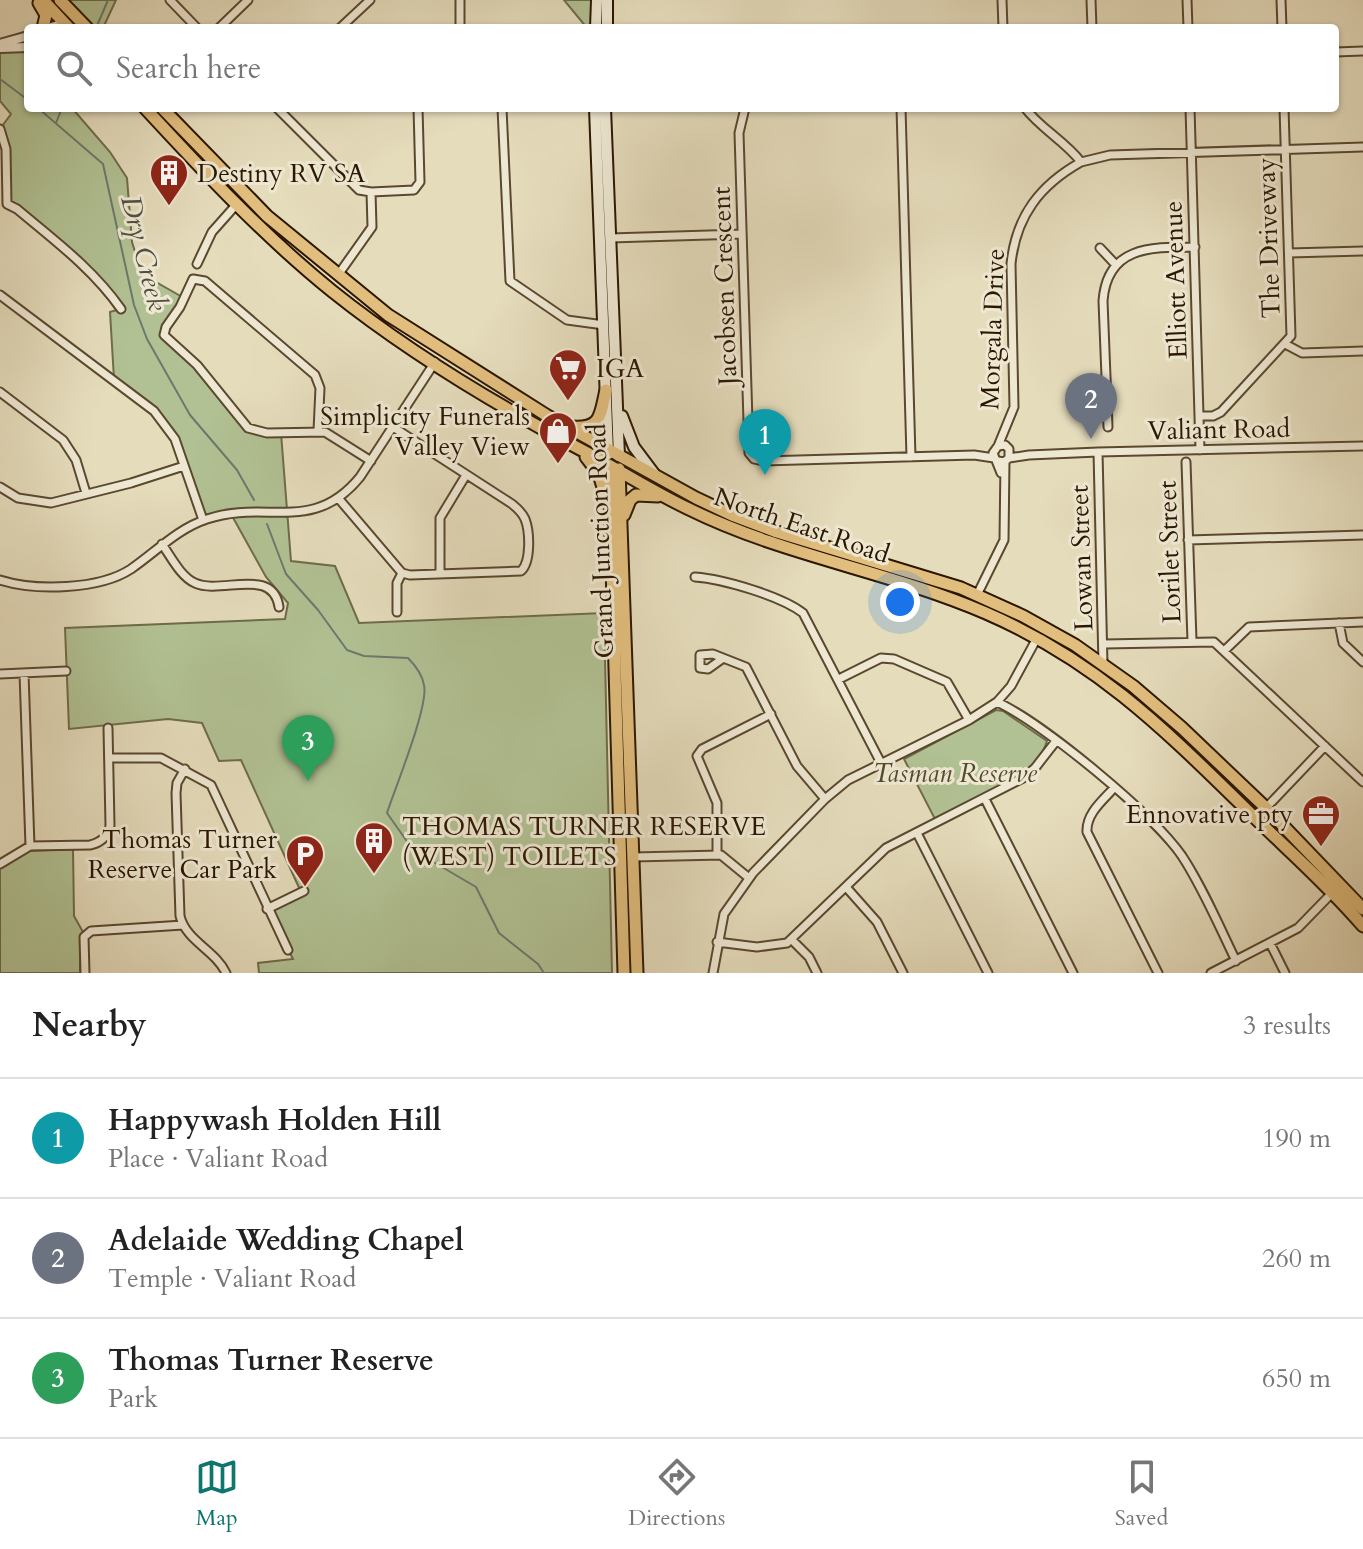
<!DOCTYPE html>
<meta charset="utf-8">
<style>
body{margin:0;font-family:Cardo,serif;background:#f6f6f6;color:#222}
.you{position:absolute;left:900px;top:602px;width:28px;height:28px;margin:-20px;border:6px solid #fff;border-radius:50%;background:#1a73e8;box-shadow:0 0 0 12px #1a73e833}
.badge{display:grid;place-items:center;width:52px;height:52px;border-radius:50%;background:#0f766e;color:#fff;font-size:26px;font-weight:700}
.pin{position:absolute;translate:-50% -66px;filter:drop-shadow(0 2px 4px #0008)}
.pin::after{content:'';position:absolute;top:42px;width:28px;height:24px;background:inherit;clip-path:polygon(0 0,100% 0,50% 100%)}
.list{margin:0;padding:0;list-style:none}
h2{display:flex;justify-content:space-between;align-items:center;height:104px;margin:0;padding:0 32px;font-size:34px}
h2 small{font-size:26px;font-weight:400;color:#767676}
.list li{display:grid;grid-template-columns:52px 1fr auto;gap:24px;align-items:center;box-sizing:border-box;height:120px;padding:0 32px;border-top:2px solid #e0e0e0}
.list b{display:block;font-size:30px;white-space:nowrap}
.list p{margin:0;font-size:26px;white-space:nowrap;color:#767676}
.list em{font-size:26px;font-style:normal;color:#767676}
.icon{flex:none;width:44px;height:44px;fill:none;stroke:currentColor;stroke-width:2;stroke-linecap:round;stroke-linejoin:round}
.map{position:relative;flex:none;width:1363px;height:973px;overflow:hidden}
.search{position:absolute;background:#fff;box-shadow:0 2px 6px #0004;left:24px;right:24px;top:24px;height:88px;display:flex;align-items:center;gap:20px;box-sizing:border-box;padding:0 28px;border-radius:8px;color:#767676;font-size:30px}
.sheet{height:464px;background:#fff}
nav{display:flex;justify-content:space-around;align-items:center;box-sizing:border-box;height:112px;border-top:2px solid #e0e0e0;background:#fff;font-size:22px;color:#767676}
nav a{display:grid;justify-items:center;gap:4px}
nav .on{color:#0f766e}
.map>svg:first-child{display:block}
</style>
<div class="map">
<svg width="1363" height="973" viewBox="0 0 1363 973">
<rect width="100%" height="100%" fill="#e5dcbc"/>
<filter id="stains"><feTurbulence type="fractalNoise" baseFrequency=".0025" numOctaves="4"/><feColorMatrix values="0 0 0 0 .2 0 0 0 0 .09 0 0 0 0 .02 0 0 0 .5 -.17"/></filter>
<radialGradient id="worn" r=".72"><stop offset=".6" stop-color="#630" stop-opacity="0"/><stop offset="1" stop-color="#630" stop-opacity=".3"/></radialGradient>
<path fill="#b1c193" stroke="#6e6c4a" stroke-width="2" d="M68,0H116L103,28H95Z
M564,0H594V28H587Z
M28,47V108H72L110,152L127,178L132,242L142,274L184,298L164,333L189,357L245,426L281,433L291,561L335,566L359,623L604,613L612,973H259L258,963L293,959L267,909L301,892L241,760L219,761L202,723L168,719L69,729L65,628L285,619L288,603L266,577L231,514L203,520L178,447L161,419L114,379L110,312L120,309L102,284L7,204L6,149L0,129L11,114L0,101V48Z
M996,710L1003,711L1047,741C1032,787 976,803 937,823L904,759Z
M73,849L74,916L83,932L80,938V973H0V868L29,851Z"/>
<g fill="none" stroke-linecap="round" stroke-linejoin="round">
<path stroke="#6c796e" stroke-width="2" d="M96,28L108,0
M0,79L28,100
M38,108L103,164L134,305L147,339L190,415L237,470L254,500
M56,123L62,108
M267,524L286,574L318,610L347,650L364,656L408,658C416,666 422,674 424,685C429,706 395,788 387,813L413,850L476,887L499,933L538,964L544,973"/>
<g stroke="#5a482f" stroke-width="11">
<path id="minor" d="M170,0L197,28
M460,0V28
M1002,0L1003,28
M1091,0L1092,28
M1187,0L1188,28
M1281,0L1282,28
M219,28L248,0
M340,28L370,0
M1335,52L1363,51
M277,108L359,190L371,192
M502,108L510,281L567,320L604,325
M745,108L739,133L749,453L754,459L763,461L974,455L994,458
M901,108L911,457
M1025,108C1041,129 1065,141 1081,162L1110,155L1363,147
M1190,108L1200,450
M0,129L6,149L7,204L17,209C54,240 93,269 121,309
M610,238L742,234
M1100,248L1116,265
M1289,253L1363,251
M197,264L212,232L236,205
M338,275L372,227L371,192L414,190L420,182L418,108
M0,295L154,411L175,439L203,520
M1285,344L1302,353L1363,351
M0,392L63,440L76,460L86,493
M1199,416H1213L1221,412L1291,336L1284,108
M393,427L512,504C517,508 522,512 525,519C530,532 531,562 521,571L410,575L402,573
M1108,427L1103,301C1107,246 1151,247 1195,247
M318,431L320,388L315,375L205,281L193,279L180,307L166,327L164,335L197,365L248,428L267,433L325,432L371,461
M998,446L1014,407L1011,264C1016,216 1040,185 1081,162
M1098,452L1103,664
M1009,458L1029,455L1098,452L1363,446
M998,461L1004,462L1009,458V449L1005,445L998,446L993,453L1001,473
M1186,462L1192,641
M0,487L18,498L51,503L131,483L184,466
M339,499L402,573L397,583V612
M1188,540L1363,535
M162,544C171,557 181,577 195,583C221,595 273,566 279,607
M440,574V518L466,475
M695,577C723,579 781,596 803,613L881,763
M0,580C35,591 99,590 131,569C157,551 177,529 207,519C265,499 313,535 360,477L435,362
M977,595L1004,540L1005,461
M1339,623L1343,643L1363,662
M1104,644L1214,642L1363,782
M1224,651L1249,627L1363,622
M722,659L708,669L700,668V655L713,654L746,667L797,766L825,799
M24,673L30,846
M0,674L66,671
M839,679L881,658L894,659L947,682L969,720
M997,702C1043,723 1153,814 1182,856C1203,888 1219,926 1236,961
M109,758H161L211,785L288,950
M185,769L177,783L176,793L180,916C186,941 215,950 226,973
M1114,788C1102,801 1086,814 1087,832L1158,973
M985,799L1073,973
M1266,808L1325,746
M917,833L988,973
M717,854V803L697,756L702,749L771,714
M633,857L721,855L749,878
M0,864L30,846L90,845C100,843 109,836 110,825L108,728
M846,887L877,922L903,973
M267,909L304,891
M792,940L809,957L817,973
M717,942L757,947L787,943L886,848L1023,778L1035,768L1056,741
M1270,943L1285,973
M85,973L84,937L91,931L183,925
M713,973L724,914L753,873L825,799L848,780L969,720L997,702L1011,686L1037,638
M1211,973L1298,928L1332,893"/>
</g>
<g stroke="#5a482f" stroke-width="12">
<path id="tertiary" d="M48,28L65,23
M0,44L28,36
M1,48L28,47"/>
</g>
<g stroke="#2b1700" stroke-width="14">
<path id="secondary" d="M596,28L597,0
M607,28V0
M595,108L608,454
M605,108L619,456
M622,416L634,447L655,475"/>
</g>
<g stroke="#2b1700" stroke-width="15">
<path id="trunk" d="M43,0L69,28
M60,0L87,28
M39,3L46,15L43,28
M145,108C205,173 264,236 332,291C407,351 493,403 578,448C616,468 651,491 689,509C784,556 889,571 986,613C1099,662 1166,731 1252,815C1289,851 1329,886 1363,926
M162,108L267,216L388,315L546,415L696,498L732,515L777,532L961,588L1023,616L1075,645L1133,686L1182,728L1266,808L1363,909
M572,427C602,429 600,415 606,390
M586,457L599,474L605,494
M609,466L624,973
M619,469L637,973
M624,515L630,500L636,495L658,496"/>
</g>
<use href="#minor" stroke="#eee8d3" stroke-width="7"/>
<use href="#tertiary" stroke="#eee8d3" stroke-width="8"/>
<use href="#secondary" stroke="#eee8d3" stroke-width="10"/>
<use href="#trunk" stroke="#e2be7e" stroke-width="11"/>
</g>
<defs>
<g id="building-pin" transform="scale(2)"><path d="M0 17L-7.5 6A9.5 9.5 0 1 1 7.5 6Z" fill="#8f2418" stroke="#eee8d3"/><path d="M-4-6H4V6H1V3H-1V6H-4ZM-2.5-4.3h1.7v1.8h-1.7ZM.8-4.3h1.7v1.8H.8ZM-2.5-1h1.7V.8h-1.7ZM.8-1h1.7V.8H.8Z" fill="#fff"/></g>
<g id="supermarket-pin" transform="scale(2)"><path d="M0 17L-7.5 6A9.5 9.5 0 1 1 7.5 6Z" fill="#8f2418" stroke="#eee8d3"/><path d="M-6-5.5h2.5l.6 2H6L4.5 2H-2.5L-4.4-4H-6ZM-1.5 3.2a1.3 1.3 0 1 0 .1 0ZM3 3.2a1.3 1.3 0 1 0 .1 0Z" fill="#fff"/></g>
<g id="shop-pin" transform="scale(2)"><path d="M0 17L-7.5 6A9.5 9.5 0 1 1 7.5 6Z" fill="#8f2418" stroke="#eee8d3"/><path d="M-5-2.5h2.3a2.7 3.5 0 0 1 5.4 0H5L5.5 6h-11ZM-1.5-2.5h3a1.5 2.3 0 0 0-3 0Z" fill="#fff"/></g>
<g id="office-pin" transform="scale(2)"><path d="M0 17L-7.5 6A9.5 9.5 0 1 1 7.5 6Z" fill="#8f2418" stroke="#eee8d3"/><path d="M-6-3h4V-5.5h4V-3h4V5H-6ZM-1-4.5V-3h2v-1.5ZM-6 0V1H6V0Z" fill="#fff"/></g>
<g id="parking-pin" transform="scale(2)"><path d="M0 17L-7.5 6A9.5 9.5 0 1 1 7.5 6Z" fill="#8f2418" stroke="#eee8d3"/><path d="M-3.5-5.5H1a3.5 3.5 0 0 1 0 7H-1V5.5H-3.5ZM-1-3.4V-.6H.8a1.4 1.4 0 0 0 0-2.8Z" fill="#fff"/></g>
</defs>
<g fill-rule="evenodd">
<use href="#building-pin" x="169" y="173"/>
<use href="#supermarket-pin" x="568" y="368"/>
<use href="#shop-pin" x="558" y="431"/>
<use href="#office-pin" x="1321" y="814"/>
<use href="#building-pin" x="374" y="841"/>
<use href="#parking-pin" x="305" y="854"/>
</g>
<g text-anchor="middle" stroke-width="6" stroke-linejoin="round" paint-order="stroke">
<g font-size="26" fill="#2b1700" stroke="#eee8d3" text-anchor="start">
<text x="197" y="182">Destiny RV SA</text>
<text x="596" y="377">IGA</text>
<text x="530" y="425" text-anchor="end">Simplicity Funerals<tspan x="530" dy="30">Valley View</tspan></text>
<text x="1293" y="823" text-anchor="end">Ennovative pty</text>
<text x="402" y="835">THOMAS TURNER RESERVE<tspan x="402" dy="30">(WEST) TOILETS</tspan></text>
<text x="277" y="848" text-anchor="end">Thomas Turner<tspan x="277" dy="30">Reserve Car Park</tspan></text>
</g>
<g font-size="26" fill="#2b1700" stroke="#eee8d3">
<text transform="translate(1268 238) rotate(-92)" y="9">The Driveway</text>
<text transform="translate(1175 280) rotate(-92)" y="9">Elliott Avenue</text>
<text transform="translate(724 286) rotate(-92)" y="9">Jacobsen Crescent</text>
<text transform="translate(992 329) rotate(-88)" y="9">Morgala Drive</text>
<text transform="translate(1219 429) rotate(-1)" y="9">Valiant Road</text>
<text transform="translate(802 525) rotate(19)" y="9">North East Road</text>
<text transform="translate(600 541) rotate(-92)" y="9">Grand Junction Road</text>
<text transform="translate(1169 552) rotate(-92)" y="9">Lorilet Street</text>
<text transform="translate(1081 558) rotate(-92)" y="9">Lowan Street</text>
</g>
<g font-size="26" font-style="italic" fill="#534a2c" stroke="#eee8d3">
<text x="955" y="782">Tasman Reserve</text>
</g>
<g font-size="28" font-style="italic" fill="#515040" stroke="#eee8d3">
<text transform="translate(145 253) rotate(76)" y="10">Dry Creek</text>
</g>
</g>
<rect width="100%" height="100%" filter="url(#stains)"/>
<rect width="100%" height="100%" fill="url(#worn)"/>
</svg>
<div class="you"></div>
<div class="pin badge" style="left:765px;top:475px;background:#0f9aa8">1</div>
<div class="pin badge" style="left:1091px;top:439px;background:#6b7280">2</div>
<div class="pin badge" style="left:308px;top:781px;background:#2e9e5b">3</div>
<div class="search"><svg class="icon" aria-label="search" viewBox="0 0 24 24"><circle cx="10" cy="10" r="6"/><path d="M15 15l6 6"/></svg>Search here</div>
</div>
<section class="sheet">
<h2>Nearby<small>3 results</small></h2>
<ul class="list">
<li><span class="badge" style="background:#0f9aa8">1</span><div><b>Happywash Holden Hill</b><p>Place · Valiant Road</p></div><em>190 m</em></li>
<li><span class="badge" style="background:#6b7280">2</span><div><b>Adelaide Wedding Chapel</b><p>Temple · Valiant Road</p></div><em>260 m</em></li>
<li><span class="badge" style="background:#2e9e5b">3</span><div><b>Thomas Turner Reserve</b><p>Park</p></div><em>650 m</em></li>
</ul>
</section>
<nav>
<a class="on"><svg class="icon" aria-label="map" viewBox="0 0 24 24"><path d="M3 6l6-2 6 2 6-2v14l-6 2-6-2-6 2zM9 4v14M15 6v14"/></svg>Map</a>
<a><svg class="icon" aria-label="directions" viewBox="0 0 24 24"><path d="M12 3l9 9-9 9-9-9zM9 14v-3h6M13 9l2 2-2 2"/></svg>Directions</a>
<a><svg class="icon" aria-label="saved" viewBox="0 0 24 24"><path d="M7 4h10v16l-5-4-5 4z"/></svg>Saved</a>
</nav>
